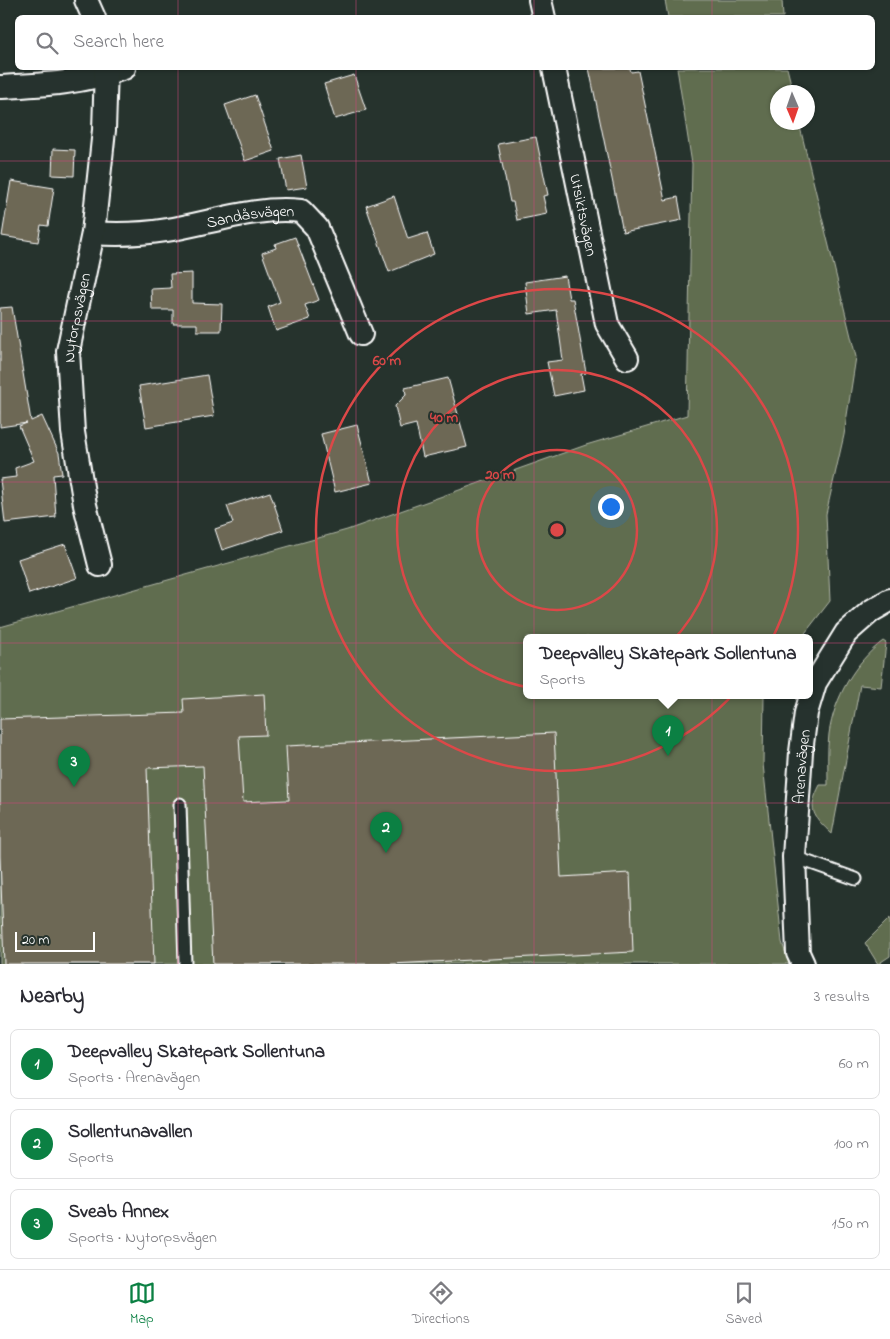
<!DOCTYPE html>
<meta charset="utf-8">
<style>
body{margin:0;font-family:"Indie Flower",sans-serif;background:#f7f7f7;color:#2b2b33}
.compass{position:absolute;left:770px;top:85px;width:45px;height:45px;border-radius:50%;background:#fff;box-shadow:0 1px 4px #0004;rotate:178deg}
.scale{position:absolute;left:15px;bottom:12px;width:80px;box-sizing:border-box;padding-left:5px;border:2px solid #fff;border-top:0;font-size:14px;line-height:18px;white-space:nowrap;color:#fff;-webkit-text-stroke:4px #26332d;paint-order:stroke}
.you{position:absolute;left:610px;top:506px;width:18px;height:18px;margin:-12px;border:4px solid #fff;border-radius:50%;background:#1a73e8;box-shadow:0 0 0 8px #1a73e833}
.badge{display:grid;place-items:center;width:32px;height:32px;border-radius:50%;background:#0b8043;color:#fff;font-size:16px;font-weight:700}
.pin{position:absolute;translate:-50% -41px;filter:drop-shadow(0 1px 2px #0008)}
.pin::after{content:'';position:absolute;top:26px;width:18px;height:15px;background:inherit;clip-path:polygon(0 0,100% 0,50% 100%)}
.popup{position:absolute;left:523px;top:634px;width:290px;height:65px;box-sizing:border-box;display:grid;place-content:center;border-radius:8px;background:#fff;filter:drop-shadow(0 1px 4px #0005);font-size:16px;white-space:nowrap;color:#7c7c81}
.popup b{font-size:19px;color:#2b2b33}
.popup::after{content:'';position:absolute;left:50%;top:100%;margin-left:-10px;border:10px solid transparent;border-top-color:#fff}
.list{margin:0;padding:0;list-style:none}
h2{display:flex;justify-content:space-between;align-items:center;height:65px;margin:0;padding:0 20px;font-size:21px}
h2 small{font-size:16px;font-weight:400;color:#7c7c81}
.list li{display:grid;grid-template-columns:32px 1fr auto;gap:15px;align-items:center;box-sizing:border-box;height:70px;margin:0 10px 10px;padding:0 10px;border:1px solid #e1e1e2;border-radius:8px}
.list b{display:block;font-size:19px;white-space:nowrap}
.list p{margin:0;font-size:16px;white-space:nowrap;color:#7c7c81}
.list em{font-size:16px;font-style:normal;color:#7c7c81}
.icon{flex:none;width:28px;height:28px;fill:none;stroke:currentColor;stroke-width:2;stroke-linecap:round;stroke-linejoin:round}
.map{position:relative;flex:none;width:890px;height:964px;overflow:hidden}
.search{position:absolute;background:#fff;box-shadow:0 1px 4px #0004;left:15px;right:15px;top:15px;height:55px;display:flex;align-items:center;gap:12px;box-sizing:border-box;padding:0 18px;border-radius:8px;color:#7c7c81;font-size:19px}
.sheet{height:305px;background:#fff}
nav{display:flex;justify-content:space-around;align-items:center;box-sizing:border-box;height:70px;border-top:1px solid #e1e1e2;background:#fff;font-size:14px;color:#7c7c81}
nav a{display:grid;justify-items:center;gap:2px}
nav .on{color:#0b8043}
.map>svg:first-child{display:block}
</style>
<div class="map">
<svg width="890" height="964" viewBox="0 0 890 964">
<rect width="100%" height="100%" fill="#26332d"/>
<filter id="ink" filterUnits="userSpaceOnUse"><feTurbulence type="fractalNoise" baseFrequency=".02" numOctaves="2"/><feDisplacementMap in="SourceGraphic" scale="10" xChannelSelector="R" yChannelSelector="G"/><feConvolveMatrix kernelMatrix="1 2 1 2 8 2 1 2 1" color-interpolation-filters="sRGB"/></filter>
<g filter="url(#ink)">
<path fill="#616d4f" stroke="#b0b6a7" d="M665,0H782L783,17H668Z
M677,68H787L793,92H778V122L799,123L856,357L844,435L826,514L830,601L802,637H527V695H764L763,764L782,942L789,964H0V627L347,530L586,445L687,415L692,164Z
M883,641L886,643L881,687L860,685L832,834C813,816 807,810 820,785H828C828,768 827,750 829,734C834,698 855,662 883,641Z
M890,918V956L878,964L865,943Z"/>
<path fill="#6d6755" stroke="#fff" d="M589,68H630L631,72L638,71L665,200L678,197L682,220L623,232Z
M354,75L366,110L335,119L324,84Z
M255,95L274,151L245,161L225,105Z
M536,137L548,195L543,196L547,214L517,220L513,202H510L498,144Z
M53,149L75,150L74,176L52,175Z
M301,155L307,187L286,190L280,159Z
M11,181L54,188L48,226L41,225L38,242L2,236Z
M394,196L408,239L427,233L434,254L389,272L366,206Z
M295,237L319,300L305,305L310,319L276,331L268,307L280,302L262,253L276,248L275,244Z
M192,273V303L222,304L221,331H197V324H173V310H152L151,289L171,288L170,274Z
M565,276L569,299H573L586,373L581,374L584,390L554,396L547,362L563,360L556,310L529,314L525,282Z
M12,307L31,421L42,416L59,453L62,474L53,475L56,517L5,523L0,479L16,477L15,468L34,461L19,426L27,423L0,427V308Z
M207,375L214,416L146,427L139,386Z
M448,378L467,447L423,457L416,424L400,428L395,406L406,395L405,388Z
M357,425L372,483L335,492L321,434Z
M270,492L283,530L222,550L215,529L233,523L227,506Z
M65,544L77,578L29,594L18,559Z
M264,694L266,735L239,736L243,802L289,800L286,746L554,733L561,877L630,873L633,952L391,964H213L203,766L147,768L154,964H4L0,856V719L184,713L183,699Z"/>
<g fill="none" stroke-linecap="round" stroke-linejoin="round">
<g stroke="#fff" stroke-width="15">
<path id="lane" d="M180,804L185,964
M794,857L856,879"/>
</g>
<g stroke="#fff" stroke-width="26">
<g id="street">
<path d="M86,0L94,18"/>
<path d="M540,0L544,18"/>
<path id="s1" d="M554,68L607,324L627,358"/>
<path d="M0,87C41,85 86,83 124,68"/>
<path id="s2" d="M93,233C118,235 142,234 167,230C211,223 255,206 301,211L317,228L361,334"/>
<path id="s3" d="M100,565L85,505L73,432L68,351L93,233L104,130L106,68"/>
<path id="s4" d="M803,964L798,953L794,857L801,752L806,713L815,683L846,633L871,611L890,600"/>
</g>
</g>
<use href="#lane" stroke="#26332d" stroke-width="11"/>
<use href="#street" stroke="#26332d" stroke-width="22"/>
</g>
</g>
<path fill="none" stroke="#ce467c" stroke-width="1" stroke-opacity="0.55" d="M178,0V18M356,0V18M534,0V18M712,0V18M178,68V964M356,68V964M534,68V964M712,68V964M0,161H890M0,321H890M0,482H890M0,643H890M0,803H890"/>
<g fill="none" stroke="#dc4848" stroke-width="2.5">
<circle cx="557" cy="530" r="80"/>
<circle cx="557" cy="530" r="160"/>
<circle cx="557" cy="530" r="241"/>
</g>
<g text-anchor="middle" stroke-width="4" stroke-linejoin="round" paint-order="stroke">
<g font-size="16" fill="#fff" stroke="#26332d">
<text dy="6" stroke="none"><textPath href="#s1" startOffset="150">Utsiktsvägen</textPath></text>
<text dy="6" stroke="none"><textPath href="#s2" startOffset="159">Sandåsvägen</textPath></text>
<text dy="6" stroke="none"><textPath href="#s3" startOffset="251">Nytorpsvägen</textPath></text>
<text dy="6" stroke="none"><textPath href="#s4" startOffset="199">Arenavägen</textPath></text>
</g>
</g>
<circle cx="557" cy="530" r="8" fill="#dc4848" stroke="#26332d" stroke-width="2.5"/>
<g font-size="15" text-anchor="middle" font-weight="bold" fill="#dc4848" stroke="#26332d" stroke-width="4" stroke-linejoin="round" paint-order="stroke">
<text x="387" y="365">60 m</text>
<text x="444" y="422">40 m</text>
<text x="500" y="479">20 m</text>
</g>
</svg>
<svg class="compass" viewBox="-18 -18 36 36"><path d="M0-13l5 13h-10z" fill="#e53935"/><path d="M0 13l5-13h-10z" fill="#7c7c81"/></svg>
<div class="scale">20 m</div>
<div class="you"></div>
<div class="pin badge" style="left:668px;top:756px">1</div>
<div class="popup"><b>Deepvalley Skatepark Sollentuna</b>Sports</div>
<div class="pin badge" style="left:386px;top:853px">2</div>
<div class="pin badge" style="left:74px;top:787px">3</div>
<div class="search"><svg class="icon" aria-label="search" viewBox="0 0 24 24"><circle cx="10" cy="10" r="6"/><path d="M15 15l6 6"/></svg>Search here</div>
</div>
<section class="sheet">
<h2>Nearby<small>3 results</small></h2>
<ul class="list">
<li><span class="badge">1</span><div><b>Deepvalley Skatepark Sollentuna</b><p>Sports · Arenavägen</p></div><em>60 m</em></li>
<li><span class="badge">2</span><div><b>Sollentunavallen</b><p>Sports</p></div><em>100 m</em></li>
<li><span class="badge">3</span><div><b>Sveab Annex</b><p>Sports · Nytorpsvägen</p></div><em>150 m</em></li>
</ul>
</section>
<nav>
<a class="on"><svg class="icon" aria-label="map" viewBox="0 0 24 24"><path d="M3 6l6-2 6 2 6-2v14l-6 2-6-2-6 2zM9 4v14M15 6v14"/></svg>Map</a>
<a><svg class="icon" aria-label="directions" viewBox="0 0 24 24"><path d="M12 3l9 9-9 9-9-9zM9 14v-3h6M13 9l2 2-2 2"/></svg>Directions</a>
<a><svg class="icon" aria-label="saved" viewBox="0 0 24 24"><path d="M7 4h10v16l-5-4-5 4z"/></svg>Saved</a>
</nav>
